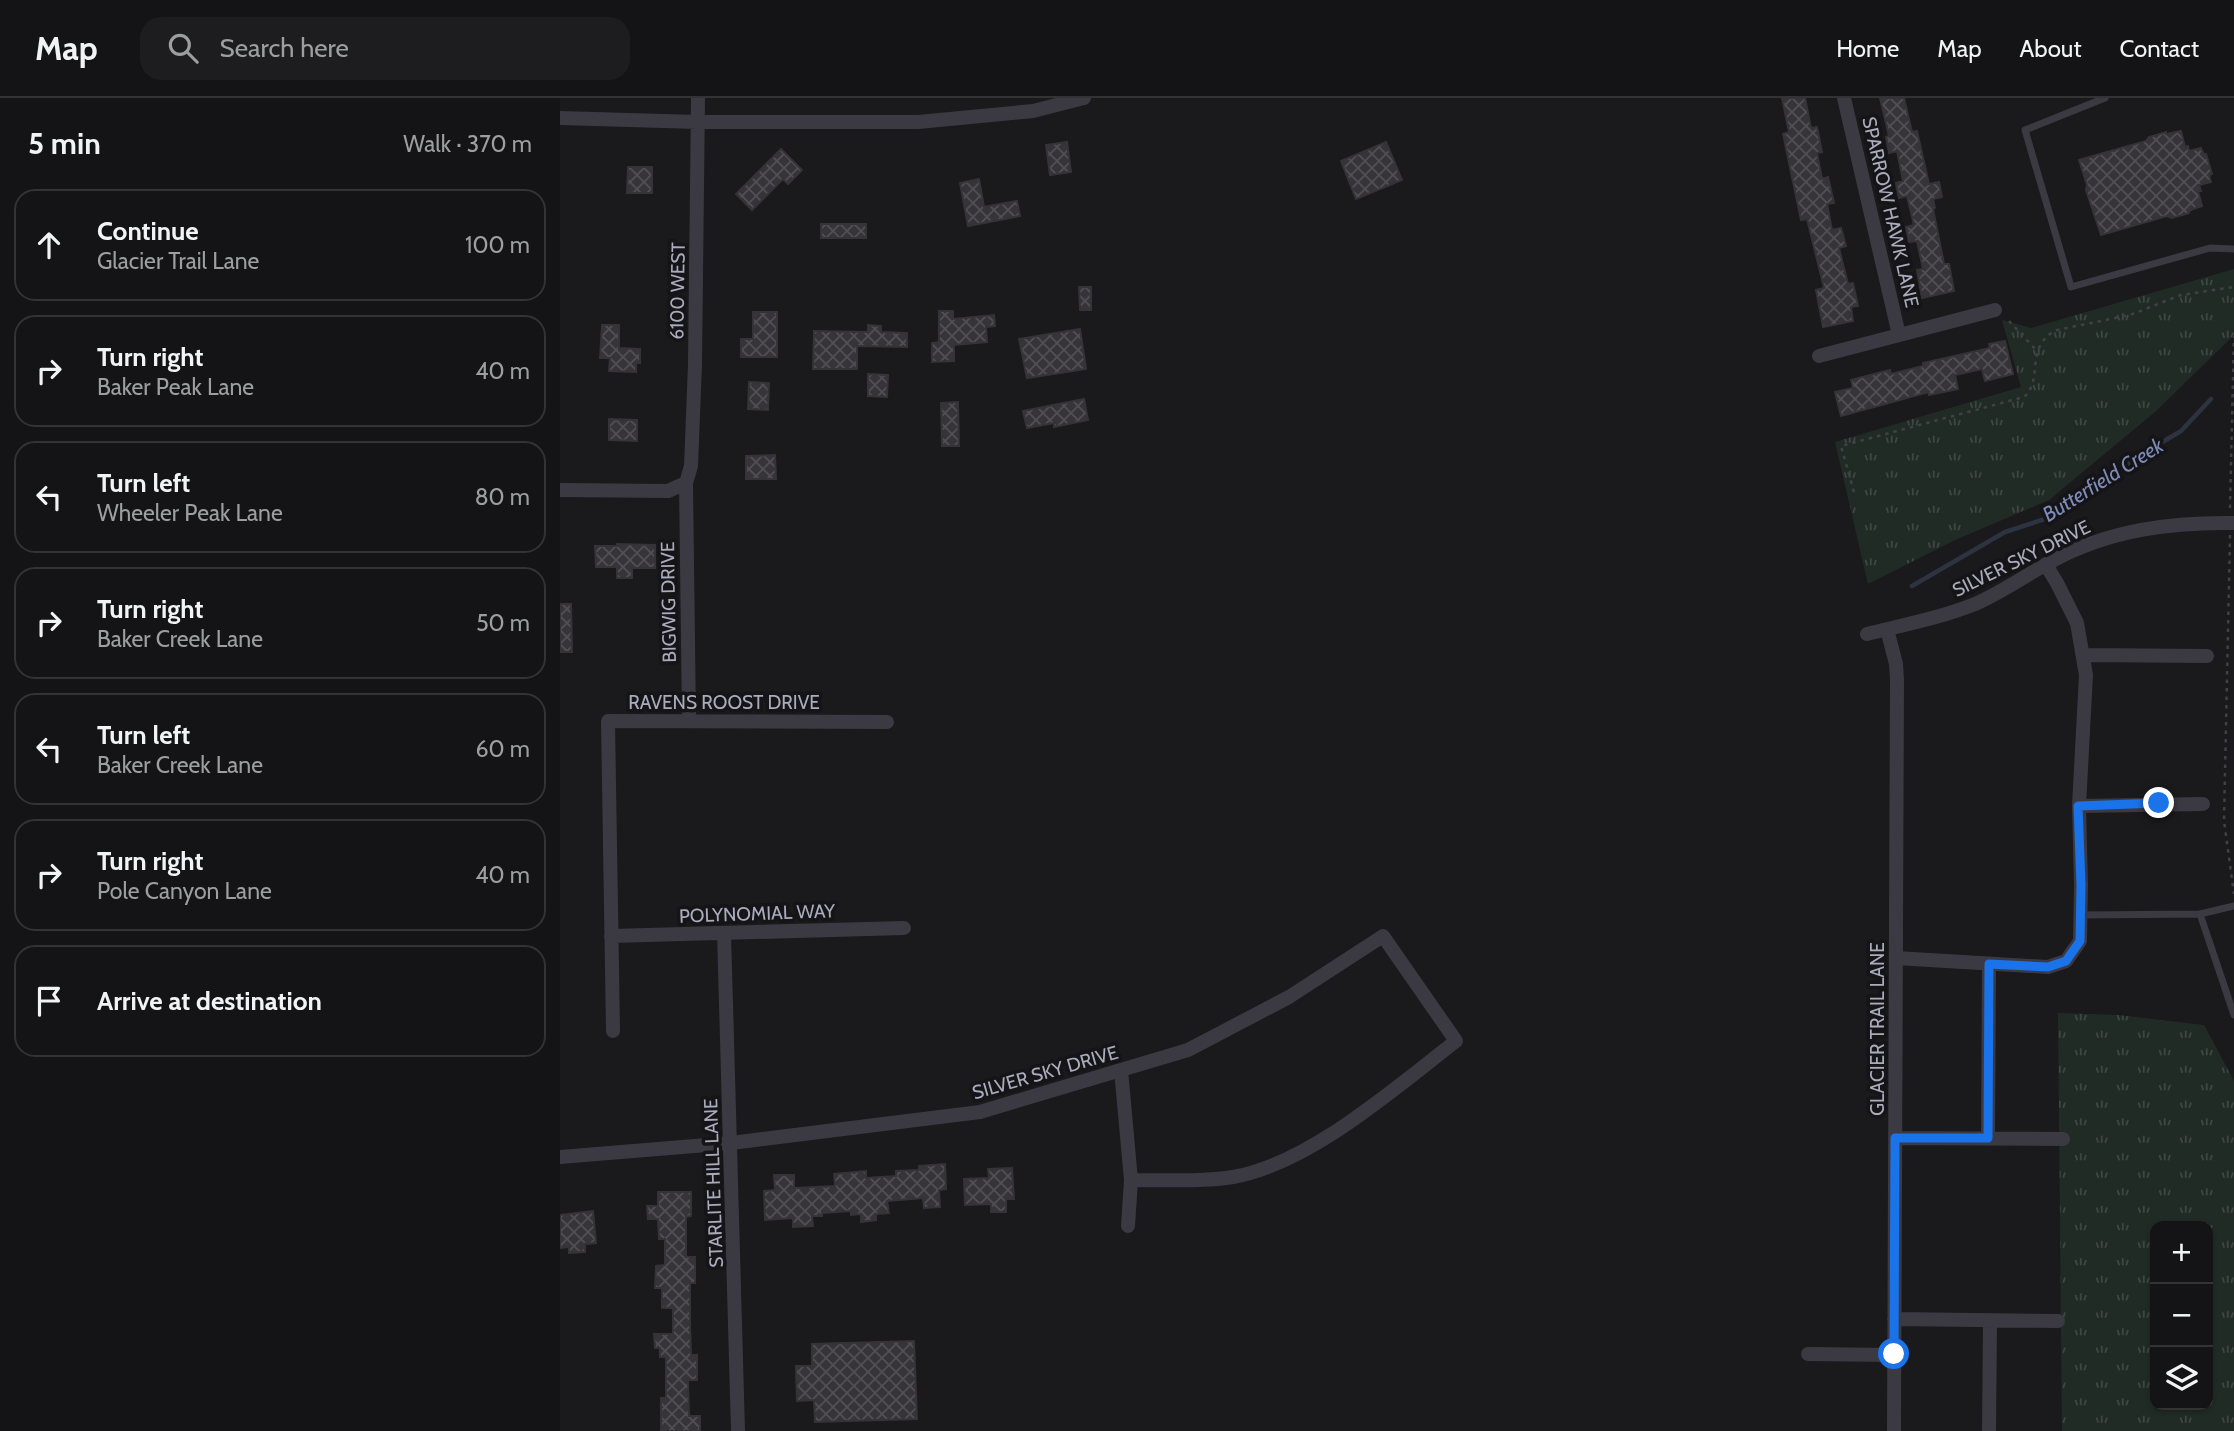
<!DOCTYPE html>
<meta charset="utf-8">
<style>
body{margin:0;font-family:Cabin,sans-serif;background:#1d1c1e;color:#f1f3f6}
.controls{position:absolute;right:21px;bottom:21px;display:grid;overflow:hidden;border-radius:14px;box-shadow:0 2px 5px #0004}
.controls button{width:63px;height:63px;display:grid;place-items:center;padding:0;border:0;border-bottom:2px solid #333234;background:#141315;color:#f1f3f6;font:35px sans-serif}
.stop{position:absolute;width:21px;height:21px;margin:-16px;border:5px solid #1a73e8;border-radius:50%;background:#fff}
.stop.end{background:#1a73e8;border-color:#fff;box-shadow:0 2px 7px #0008}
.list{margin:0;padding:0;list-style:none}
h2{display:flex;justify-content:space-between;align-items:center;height:91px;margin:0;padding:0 28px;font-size:30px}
h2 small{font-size:23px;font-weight:400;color:#9d9ea0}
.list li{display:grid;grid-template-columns:46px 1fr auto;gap:21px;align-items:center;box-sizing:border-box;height:112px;margin:0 14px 14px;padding:0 14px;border:2px solid #333234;border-radius:21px}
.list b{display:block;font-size:26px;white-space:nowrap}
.list p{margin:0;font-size:23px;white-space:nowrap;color:#9d9ea0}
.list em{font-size:23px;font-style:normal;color:#9d9ea0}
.icon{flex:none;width:38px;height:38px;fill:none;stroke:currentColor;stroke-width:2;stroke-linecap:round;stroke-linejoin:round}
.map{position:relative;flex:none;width:1674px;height:1333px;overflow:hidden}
header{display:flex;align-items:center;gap:42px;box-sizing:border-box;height:98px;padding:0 35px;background:#141315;border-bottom:2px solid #333234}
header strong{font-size:33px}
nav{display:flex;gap:38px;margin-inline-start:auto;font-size:24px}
.search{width:490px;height:63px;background:#1d1c1e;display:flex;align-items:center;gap:18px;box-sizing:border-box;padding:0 24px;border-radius:21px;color:#9d9ea0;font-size:26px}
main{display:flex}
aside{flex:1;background:#141315}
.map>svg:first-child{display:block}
</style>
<header>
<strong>Map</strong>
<div class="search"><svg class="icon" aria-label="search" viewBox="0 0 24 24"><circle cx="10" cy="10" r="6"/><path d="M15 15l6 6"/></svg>Search here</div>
<nav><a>Home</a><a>Map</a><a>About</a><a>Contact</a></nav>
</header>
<main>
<aside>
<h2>5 min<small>Walk · 370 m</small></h2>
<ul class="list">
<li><svg class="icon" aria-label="ahead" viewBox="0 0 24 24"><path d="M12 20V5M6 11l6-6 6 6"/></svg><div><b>Continue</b><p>Glacier Trail Lane</p></div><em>100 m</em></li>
<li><svg class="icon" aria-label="right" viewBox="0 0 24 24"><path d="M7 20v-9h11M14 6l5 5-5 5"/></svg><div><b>Turn right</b><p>Baker Peak Lane</p></div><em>40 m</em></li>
<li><svg class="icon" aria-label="left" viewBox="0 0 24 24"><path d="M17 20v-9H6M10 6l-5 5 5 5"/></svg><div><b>Turn left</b><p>Wheeler Peak Lane</p></div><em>80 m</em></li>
<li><svg class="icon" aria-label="right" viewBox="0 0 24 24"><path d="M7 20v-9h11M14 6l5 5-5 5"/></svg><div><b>Turn right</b><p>Baker Creek Lane</p></div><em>50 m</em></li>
<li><svg class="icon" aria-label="left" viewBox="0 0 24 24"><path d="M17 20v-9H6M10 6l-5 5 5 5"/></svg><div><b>Turn left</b><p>Baker Creek Lane</p></div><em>60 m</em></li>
<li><svg class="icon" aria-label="right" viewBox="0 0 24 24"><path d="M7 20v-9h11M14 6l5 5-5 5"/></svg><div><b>Turn right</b><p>Pole Canyon Lane</p></div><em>40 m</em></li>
<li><svg class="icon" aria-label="arrive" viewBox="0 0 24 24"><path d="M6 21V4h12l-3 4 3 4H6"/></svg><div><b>Arrive at destination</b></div></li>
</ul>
</aside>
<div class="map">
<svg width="1674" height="1333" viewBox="0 0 1674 1333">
<defs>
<pattern id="grass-tufts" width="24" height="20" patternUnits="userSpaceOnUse" patternTransform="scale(1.75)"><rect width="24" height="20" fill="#212b25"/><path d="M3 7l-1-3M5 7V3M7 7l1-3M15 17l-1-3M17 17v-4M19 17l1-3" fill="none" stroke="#3f4743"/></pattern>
<pattern id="building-cross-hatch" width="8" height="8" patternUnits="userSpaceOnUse" patternTransform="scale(1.75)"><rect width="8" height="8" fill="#363438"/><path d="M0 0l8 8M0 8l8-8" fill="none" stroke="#504f53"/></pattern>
</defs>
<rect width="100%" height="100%" fill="#1a191c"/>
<path fill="url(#grass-tufts)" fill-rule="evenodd" d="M1674,171V237L1595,314L1489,402L1395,442L1308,486L1275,344L1461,289L1442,222L1471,230Z
M1498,915L1558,917L1644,927L1674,983V1333H1502ZM1595,1128H1648V1307H1595Z"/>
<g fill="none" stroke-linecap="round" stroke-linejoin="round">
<path stroke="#2e3342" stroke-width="4.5" d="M1352,488L1445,434L1494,418L1589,352L1621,333L1651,301"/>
</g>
<path fill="url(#building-cross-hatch)" stroke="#353338" stroke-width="2" d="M1222,0H1245L1251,30L1257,29L1262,54L1257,55L1262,81L1268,79L1274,105L1267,106L1272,132L1281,130L1286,148L1279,150L1288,186L1293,185L1298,208L1291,209L1293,223L1263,229L1256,192L1264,190L1247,121L1241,122L1223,36L1229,34Z
M1320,0H1344L1352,34L1357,33L1369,86L1379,84L1382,99L1373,101L1375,110L1373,111L1384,166H1389L1394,193L1362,200L1357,172L1363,171L1357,143L1349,144L1346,129L1354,127L1347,98L1339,100L1336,85L1343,83L1337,53L1329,55L1326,39L1329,38Z
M1621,33L1625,49L1628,48L1629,53L1641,50L1644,57L1646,56L1652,76L1649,77L1651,84L1639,87L1641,93H1638L1642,108L1633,111L1629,113V115L1612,120L1607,118L1541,137L1526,92L1527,87L1519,62L1586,43L1589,39L1606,34V36Z
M507,44L511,74L490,77L486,47Z
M826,44L842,82L796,101L781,63Z
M221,51L242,72L228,86L223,81L192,112L176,96Z
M68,69H92V95H67Z
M419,81L424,109L457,103L460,118L408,128L400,85Z
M261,126H306V140H261Z
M519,189H531V212H520Z
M379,213H393V221L434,217L435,228L426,229L427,244L394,247V263L372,264V245L379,244Z
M193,214H217V259H181V241H193Z
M42,227H59V250L80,251V265H76V274L49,273L50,260H40Z
M308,227L321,228V234L347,235V249L297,248V271H253L254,233L308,234Z
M520,231L526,271L467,280L459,241Z
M1445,243L1453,276L1425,283L1422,271L1395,277L1398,291L1369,297V294L1281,318L1275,294L1293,290L1291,282L1330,272L1331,276L1363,268V265L1430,250L1429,246Z
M308,276L328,277L327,299L308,298Z
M189,284L209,285L208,312L188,311Z
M524,301L528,322L494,329V325L467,330L463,313Z
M398,304L399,348H382L381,305Z
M49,321L77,322V343L49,342Z
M215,357L216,381H186V358Z
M57,446L95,447V470H72V480H57V469H36L35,448H57Z
M0,506H11L12,554H0Z
M385,1066L386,1091L379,1092L380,1109L364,1110L363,1100L327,1103L329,1115L316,1116V1122L301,1124V1116L291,1117V1113L262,1115V1118H252L253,1128L233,1129V1120L205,1122L204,1093L215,1092L214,1077H234V1090L275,1088L274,1076L306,1073V1080L336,1078V1073L359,1072V1068Z
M452,1070L454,1101H446V1114H431V1106L405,1107L404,1081L429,1080L428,1071Z
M98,1094H131V1118L126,1119V1159H135V1185H130V1228L131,1257H137V1282H128L129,1318H140V1333H101V1300H106V1259H100V1250H95L94,1236H113V1210H102V1190H95L96,1168L105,1167V1141H99L98,1121H88L87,1108H98Z
M33,1113L36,1145L25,1146V1154L9,1155V1149L0,1150V1117Z
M354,1243L357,1321L255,1324L254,1302L237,1303L236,1268H252V1246Z"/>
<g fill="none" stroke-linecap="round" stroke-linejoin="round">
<path stroke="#404049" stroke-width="2.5" stroke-dasharray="3.5 5" stroke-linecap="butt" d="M1449,223L1478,254
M1294,394L1281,348L1464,299C1484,282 1464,247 1497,232L1570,217L1621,197L1674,189
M1670,410L1674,238
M1670,437L1664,723L1674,796"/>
<path stroke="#3b3a42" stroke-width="7" d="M1545,0L1465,32L1511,189L1650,150L1674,151
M1674,808L1640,816L1674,917
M1521,817L1640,816"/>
<path stroke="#3b3a42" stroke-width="14" d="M1284,0L1339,237
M0,20L138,24H358L473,13L524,0
M1259,258L1435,212
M0,392L108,393L126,385
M1327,531L1336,566L1337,582L1334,1333
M1307,536C1343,527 1380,520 1415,506C1443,494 1467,476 1494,462C1550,432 1611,424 1674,425
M1523,557L1647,558
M129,622L126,385L131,368L135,266L138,0
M1519,708L1643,706
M164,835L178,1333
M51,838L344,830
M1336,860L1488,869L1506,863L1520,843L1521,787L1519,708L1526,577L1517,525L1497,485L1486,467
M53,933L48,623L327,624
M561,972L571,1082L568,1128
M1335,1040L1503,1041
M1428,1040L1429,866
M0,1059L171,1045L420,1014L628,952L729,899L823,838L896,943C835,990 749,1066 673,1079C640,1084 605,1082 571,1082
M1334,1221L1498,1223
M1248,1256L1334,1257
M1429,1333L1430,1222"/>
</g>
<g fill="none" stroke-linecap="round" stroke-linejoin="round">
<path stroke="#1a73e8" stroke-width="9" d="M1334,1256L1335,1040H1428L1429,866L1488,869L1506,863L1520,843L1521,787L1518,708L1599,705"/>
</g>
<g text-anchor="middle" stroke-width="7" stroke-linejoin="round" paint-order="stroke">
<g font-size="19" fill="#ababbd" stroke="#151417">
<text transform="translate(1331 114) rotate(77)" y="7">SPARROW HAWK LANE</text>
<text transform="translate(117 193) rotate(-89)" y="7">6100 WEST</text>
<text transform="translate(1461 460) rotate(-26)" y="7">SILVER SKY DRIVE</text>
<text transform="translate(108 504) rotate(-91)" y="7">BIGWIG DRIVE</text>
<text x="164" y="611">RAVENS ROOST DRIVE</text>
<text transform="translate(197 815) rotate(-2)" y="7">POLYNOMIAL WAY</text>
<text transform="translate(1317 931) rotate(-90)" y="7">GLACIER TRAIL LANE</text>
<text transform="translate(485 974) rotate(-16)" y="7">SILVER SKY DRIVE</text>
<text transform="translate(153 1085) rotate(-92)" y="7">STARLITE HILL LANE</text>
</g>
<g font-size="21" font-style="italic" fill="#7f8cba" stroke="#151417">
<text transform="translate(1543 382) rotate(-32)" y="7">Butterfield Creek</text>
</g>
</g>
</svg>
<div class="controls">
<button>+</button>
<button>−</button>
<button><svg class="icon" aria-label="layers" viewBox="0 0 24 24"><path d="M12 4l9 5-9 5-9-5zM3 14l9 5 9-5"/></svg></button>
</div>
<div class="stop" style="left:1334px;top:1256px"></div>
<div class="stop end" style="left:1599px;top:705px"></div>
</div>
</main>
